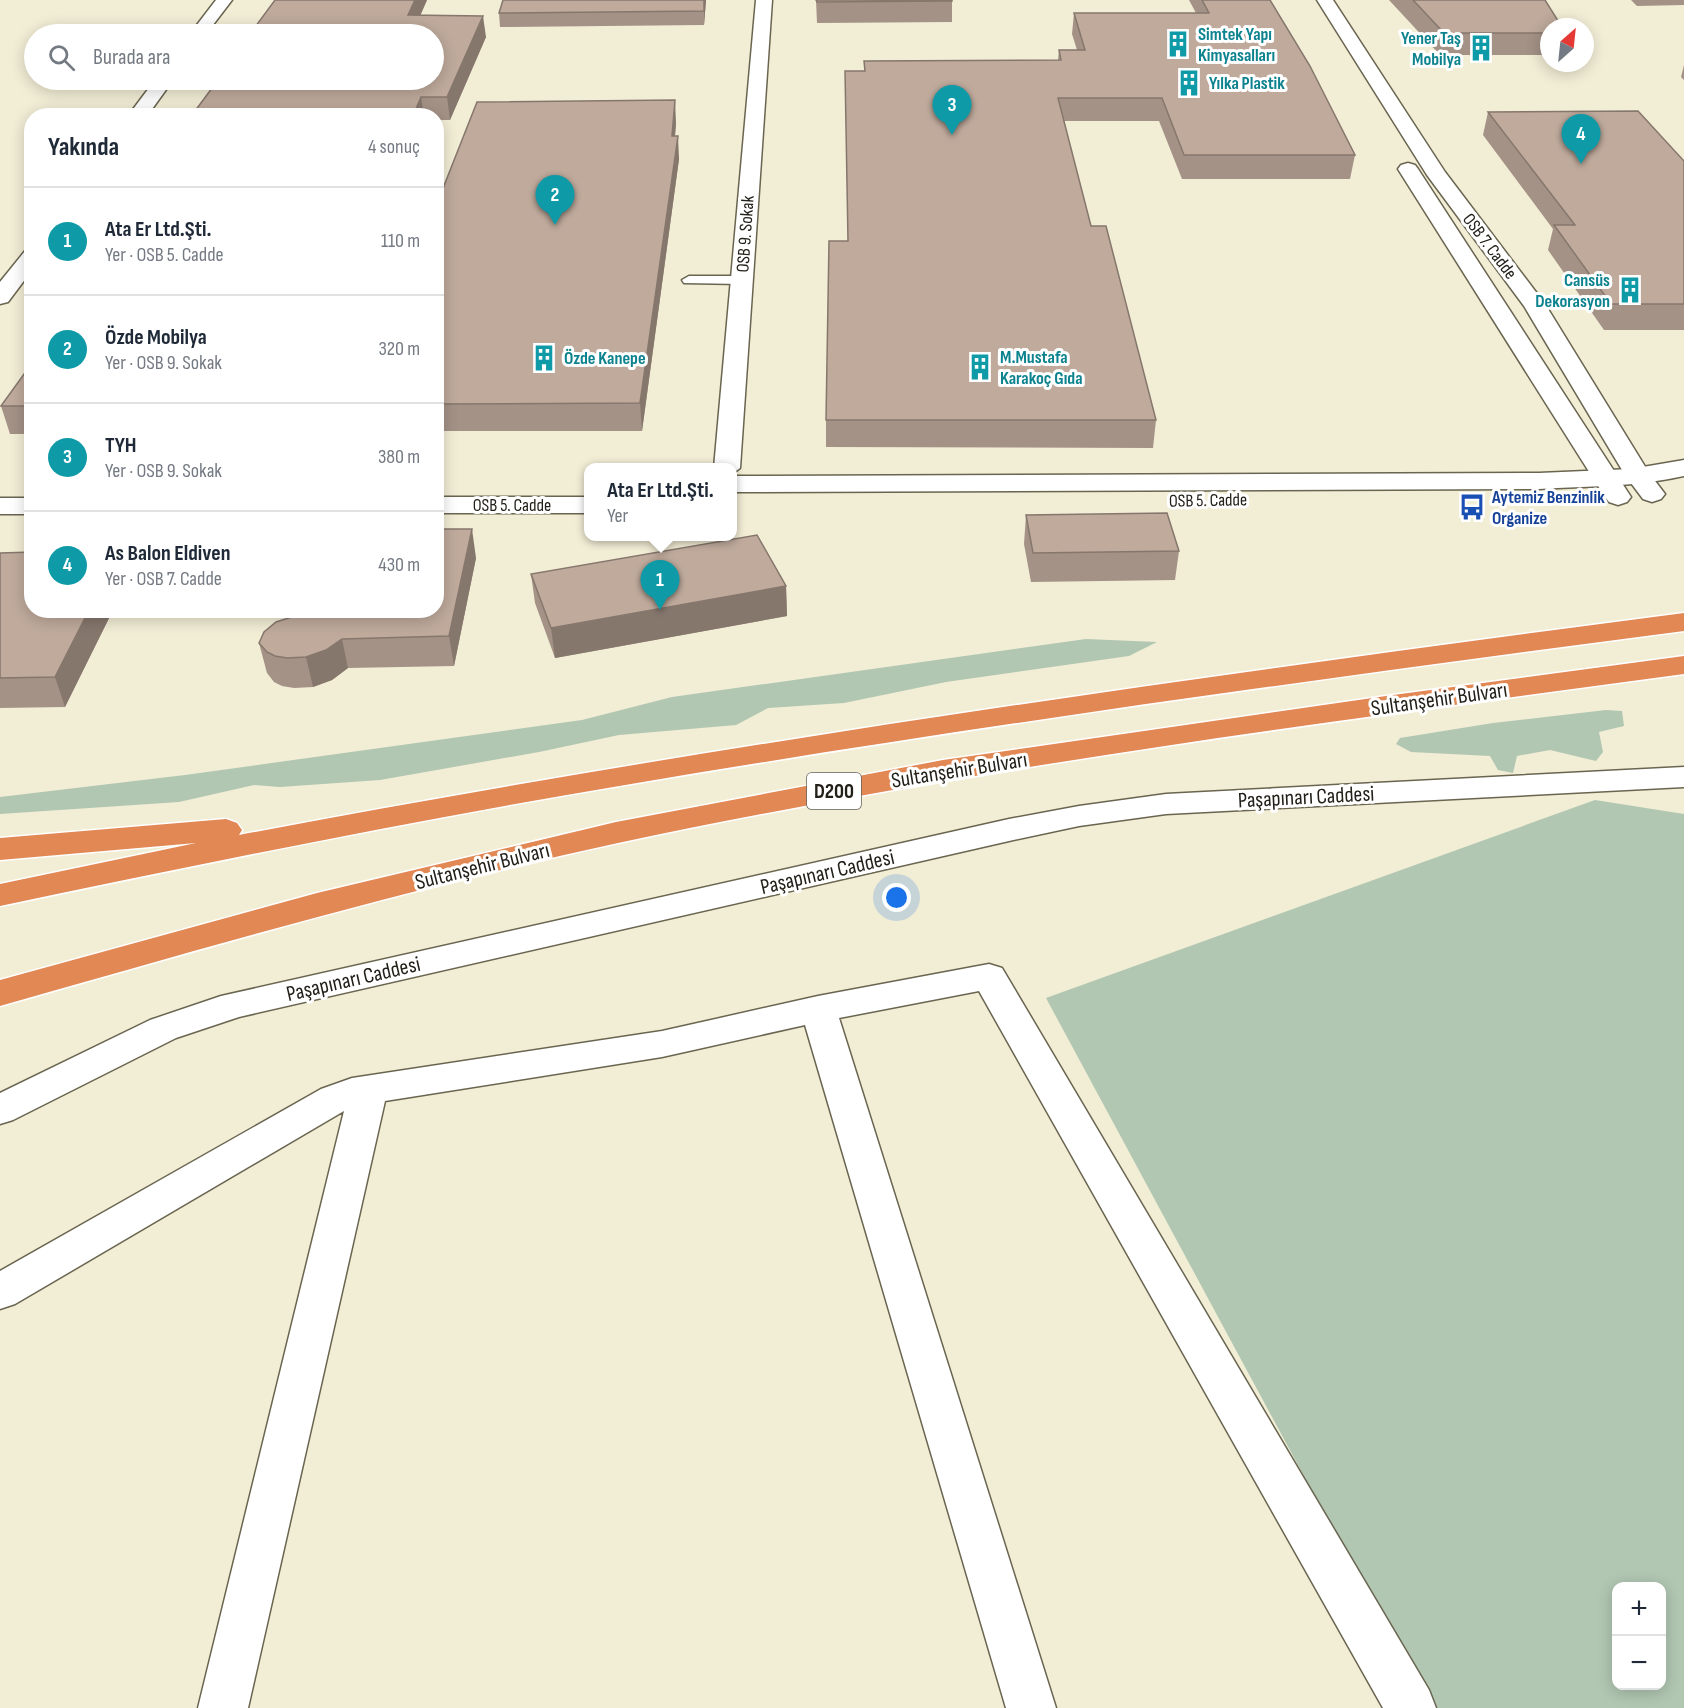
<!DOCTYPE html>
<html lang="tr">
<meta charset="utf-8">
<style>
body{margin:0;font-family:"Sofia Sans Condensed",sans-serif;background:#f2f2f3;color:#1f2937}
.controls{position:absolute;right:18px;bottom:18px;display:grid;overflow:hidden;border-radius:12px;box-shadow:0 3px 15px #0003}
.controls button{width:54px;height:54px;display:grid;place-items:center;padding:0;border:0;border-bottom:2px solid #e0e1e3;background:#fff;color:#1f2937;font:30px sans-serif}
.compass{position:absolute;left:1540px;top:18px;width:54px;height:54px;border-radius:50%;background:#fff;box-shadow:0 3px 15px #0003;rotate:27deg}
.you{position:absolute;left:897px;top:898px;width:21px;height:21px;margin:-15px;border:4px solid #fff;border-radius:50%;background:#1a73e8;box-shadow:0 0 0 9px #1a73e833}
.badge{display:grid;place-items:center;width:39px;height:39px;border-radius:50%;background:#ea580c;color:#fff;font-size:20px;font-weight:700}
.pin{position:absolute;translate:-50% -50px;filter:drop-shadow(0 2px 3px #0008)}
.pin::after{content:'';position:absolute;top:32px;width:21px;height:18px;background:inherit;clip-path:polygon(0 0,100% 0,50% 100%)}
.popup{position:absolute;left:584px;top:463px;width:153px;height:78px;box-sizing:border-box;display:grid;place-content:center;border-radius:12px;background:#fff;filter:drop-shadow(0 2px 4px #0005);font-size:20px;white-space:nowrap;color:#747a83}
.popup b{font-size:22px;color:#1f2937}
.popup::after{content:'';position:absolute;left:50%;top:100%;margin-left:-12px;border:12px solid transparent;border-top-color:#fff}
.list{margin:0;padding:0;list-style:none}
h2{display:flex;justify-content:space-between;align-items:center;height:78px;margin:0;padding:0 24px;font-size:26px}
h2 small{font-size:20px;font-weight:400;color:#747a83}
.list li{display:grid;grid-template-columns:39px 1fr auto;gap:18px;align-items:center;box-sizing:border-box;height:108px;padding:0 24px;border-top:2px solid #e0e1e3}
.list b{display:block;font-size:22px;white-space:nowrap}
.list p{margin:0;font-size:20px;white-space:nowrap;color:#747a83}
.list em{font-size:20px;font-style:normal;color:#747a83}
.icon{flex:none;width:33px;height:33px;fill:none;stroke:currentColor;stroke-width:2;stroke-linecap:round;stroke-linejoin:round}
.map{position:relative;flex:none;width:1684px;height:1708px;overflow:hidden}
.search{position:absolute;background:#fff;box-shadow:0 3px 15px #0003;left:24px;top:24px;width:420px;height:66px;display:flex;align-items:center;gap:15px;box-sizing:border-box;padding:0 21px;border-radius:33px;color:#747a83;font-size:22px}
.panel{position:absolute;background:#fff;box-shadow:0 3px 15px #0003;left:24px;top:108px;width:420px;height:510px;border-radius:24px}
.map>svg:first-child{display:block}
</style>
<div class="map">
<svg width="1684" height="1708" viewBox="0 0 1684 1708">
<rect width="100%" height="100%" fill="#f2edd5"/>
<path fill="#b1c7b2" fill-rule="evenodd" d="M1086,639L1157,642L1129,656L946,682L844,703L768,708L736,725L619,735L539,752L380,780L280,787L254,785L179,802L0,814V797L185,775L582,720L672,697Z
M1606,710L1622,711L1624,726L1599,732L1603,752L1596,761L1550,750L1517,756L1513,773L1498,770L1490,756L1411,752L1396,744L1400,738L1493,723Z
M1595,800L1684,814V1708H1429L1046,998ZM1616,1586H1662V1686H1616Z"/>
<g fill="none" stroke-linecap="round" stroke-linejoin="round">
<g stroke="#696550" stroke-width="3">
<path id="service" d="M689,276H742L749,280L742,284L684,283L682,280Z"/>
</g>
<g stroke="#696550" stroke-width="3">
<path id="minor" d="M216,0H232L206,34H190Z
M756,0H772L740,468L732,474V468H714Z
M1317,0H1333L1445,172L1545,304L1649,473L1665,494L1661,499L1652,502L1643,499L1625,475L1524,306L1427,175Z
M155,80H173L147,116H128Z
M1408,163L1415,165L1418,169L1631,497L1627,502L1618,505L1609,502L1605,497L1398,169L1401,165Z
M32,249V270L8,302L0,304V282L25,251Z
M1684,767V787L1166,814L1079,826L1009,841L239,1017L176,1038L13,1120L0,1124V1093L150,1020L221,996L1009,819L1079,806L1166,794Z
M989,964L1002,968L1429,1690L1436,1708H1383L979,991L839,1018L1056,1708H1006L805,1025L662,1057L385,1101L248,1708H198L344,1111L15,1304L0,1309V1271L321,1089L352,1078L662,1031L818,996Z"/>
</g>
<g stroke="#696550" stroke-width="3">
<path id="tertiary" d="M1684,460V476C1636,487 1588,486 1539,489L732,492V476L1539,473L1631,469Z
M436,497H588V513H436Z
M0,498H32V514H0Z"/>
</g>
<g stroke="#fff" stroke-width="3">
<path id="trunk" d="M1684,613V631C1332,677 981,725 631,784C420,819 210,862 0,906V884L196,843L0,860V838L226,819L237,823L242,830L239,835C718,744 1201,676 1684,613Z
M1684,656V674C1327,722 970,768 618,843C410,888 205,948 0,1006V980L317,893L616,822L943,760L1393,695Z"/>
</g>
<use href="#service" fill="#fff" fill-rule="evenodd"/>
<use href="#minor" fill="#fff" fill-rule="evenodd"/>
<use href="#tertiary" fill="#fff" fill-rule="evenodd"/>
<use href="#trunk" fill="#e28854" fill-rule="evenodd"/>
</g>
<path fill="#a49286" d="M275,0H427L420,16L486,37L450,120H436V116H188L192,115Z
M503,0H706L704,25L500,27L499,13Z
M816,0H952V22L817,23Z
M1189,0H1270L1355,155L1350,179H1182L1159,121H1064L1091,226L1156,420L1153,448L826,447V420L848,241L845,71H864V61L1058,60L1059,50H1077L1072,34L1074,13H1196Z
M1389,0H1545L1549,27V55H1440Z
M1631,0H1684V5L1637,6Z
M1684,65V80L1681,77Z
M1488,112L1684,161V330H1604L1548,250L1553,229L1483,135Z
M676,123L675,136L679,159L642,431H436V206Z
M32,363V434H10L1,406Z
M1026,515L1179,551L1175,580L1031,582L1024,544Z
M442,524L443,529L476,558L454,666L348,668L332,680L313,687L294,688L282,686L274,682L267,673L259,643Z
M0,553L113,610L65,707L0,708Z
M531,574L786,586L787,616L555,658L535,603Z"/>
<path fill="#86776d" d="M415,0H427L412,34L408,15Z
M704,0H706L704,25Z
M483,16L486,37L450,120L447,97Z
M421,97L424,116H413Z
M675,100L676,123L673,159L672,136Z
M678,136L679,159L642,431L640,403Z
M472,529L476,558L454,666L449,636Z
M786,586L787,616L555,658L551,628Z
M89,610H113L65,707L55,677Z
M342,639L348,668L332,680L313,687L306,657Z"/>
<path fill="#bfaa9c" stroke="#86776d" stroke-width="1.5" d="M275,0H415L408,15L483,16L447,97H421L413,116H188L192,115L218,80H434V34H250Z
M503,0H704V11L499,13Z
M816,0H952V1L817,2Z
M1202,0H1270L1310,66L1355,155H1184L1162,98H1058L1091,226H1106L1156,420H826L829,241H848L845,71H865L864,61L1061,60L1059,50H1085L1074,13H1209Z
M1413,0H1545L1562,27H1549V33H1444Z
M675,100L672,136H678L640,403L436,404V206L477,102Z
M1638,111L1684,161V304H1611L1554,225H1575L1488,112Z
M32,363V406H1Z
M1167,513L1179,551L1033,553L1026,515Z
M442,524L441,529H472L449,636L342,639L326,650L306,657L287,658L275,656L267,652L259,643L264,632L276,622L308,612L309,610H436V525Z
M757,535L786,586L551,628L531,574Z
M32,552V610H89L55,677L0,678V553Z"/>
<defs>
<g id="building-bare" transform="scale(2.07)"><path d="M-4-6H4V6H1V3H-1V6H-4ZM-2.5-4.3h1.7v1.8h-1.7ZM.8-4.3h1.7v1.8H.8ZM-2.5-1h1.7V.8h-1.7ZM.8-1h1.7V.8H.8Z" fill="#0f9aa8" stroke="#fff" stroke-width="2.5" paint-order="stroke"/></g>
<g id="bus-bare" transform="scale(2.07)"><path d="M-5-6H5V4H4V6H2V4H-2V6H-4V4H-5ZM-3.5-4V0h7V-4ZM-3.5 1.2v1.5H-2V1.2ZM2 1.2v1.5H3.5V1.2Z" fill="#1a4fb4" stroke="#fff" stroke-width="2.5" paint-order="stroke"/></g>
</defs>
<g fill-rule="evenodd">
<use href="#building-bare" x="1178" y="44"/>
<use href="#building-bare" x="1481" y="48"/>
<use href="#building-bare" x="1189" y="83"/>
<use href="#building-bare" x="1630" y="290"/>
<use href="#building-bare" x="544" y="358"/>
<use href="#building-bare" x="980" y="367"/>
<use href="#bus-bare" x="1472" y="507"/>
</g>
<g text-anchor="middle" stroke-width="6" stroke-linejoin="round" paint-order="stroke">
<g font-size="18" font-weight="bold" fill="#0d838f" stroke="#fff" text-anchor="start">
<text x="1198" y="40">Simtek Yapı<tspan x="1198" dy="21">Kimyasalları</tspan></text>
<text x="1461" y="44" text-anchor="end">Yener Taş<tspan x="1461" dy="21">Mobilya</tspan></text>
<text x="1209" y="89">Yılka Plastik</text>
<text x="1610" y="286" text-anchor="end">Cansüs<tspan x="1610" dy="21">Dekorasyon</tspan></text>
<text x="1000" y="363">M.Mustafa<tspan x="1000" dy="21">Karakoç Gıda</tspan></text>
<text x="564" y="364">Özde Kanepe</text>
</g>
<g font-size="18" fill="#222018" stroke="#fff">
<text transform="translate(745 234) rotate(-86)" y="6">OSB 9. Sokak</text>
<text transform="translate(1490 246) rotate(53)" y="6">OSB 7. Cadde</text>
<text transform="translate(1208 500) rotate(-1)" y="6">OSB 5. Cadde</text>
<text x="512" y="511">OSB 5. Cadde</text>
</g>
<g font-size="18" font-weight="bold" fill="#164399" stroke="#fff" text-anchor="start">
<text x="1492" y="503">Aytemiz Benzinlik<tspan x="1492" dy="21">Organize</tspan></text>
</g>
<rect fill="#fff" stroke="#64635d" stroke-width="1.5" x="807" y="773" width="54" height="36" rx="4.5"/>
<g font-size="21" font-weight="bold" fill="#222018">
<text x="834" y="798">D200</text>
</g>
<g font-size="22" fill="#222018" stroke="#fff">
<text transform="translate(1439 698) rotate(-8)" y="8">Sultanşehir Bulvarı</text>
<text transform="translate(959 769) rotate(-9)" y="8">Sultanşehir Bulvarı</text>
<text transform="translate(1306 796) rotate(-3)" y="8">Paşapınarı Caddesi</text>
<text transform="translate(482 865) rotate(-14)" y="8">Sultanşehir Bulvarı</text>
<text transform="translate(827 871) rotate(-13)" y="8">Paşapınarı Caddesi</text>
<text transform="translate(353 978) rotate(-13)" y="8">Paşapınarı Caddesi</text>
</g>
</g>
</svg>
<div class="controls">
<button>+</button>
<button>−</button>
</div>
<svg class="compass" viewBox="-18 -18 36 36"><path d="M0-13l5 13h-10z" fill="#e53935"/><path d="M0 13l5-13h-10z" fill="#747a83"/></svg>
<div class="you"></div>
<div class="pin badge" style="left:660px;top:610px;background:#0f9aa8">1</div>
<div class="popup"><b>Ata Er Ltd.Şti.</b>Yer</div>
<div class="pin badge" style="left:555px;top:225px;background:#0f9aa8">2</div>
<div class="pin badge" style="left:952px;top:135px;background:#0f9aa8">3</div>
<div class="pin badge" style="left:1581px;top:164px;background:#0f9aa8">4</div>
<div class="search"><svg class="icon" aria-label="search" viewBox="0 0 24 24"><circle cx="10" cy="10" r="6"/><path d="M15 15l6 6"/></svg>Burada ara</div>
<section class="panel">
<h2>Yakında<small>4 sonuç</small></h2>
<ul class="list">
<li><span class="badge" style="background:#0f9aa8">1</span><div><b>Ata Er Ltd.Şti.</b><p>Yer · OSB 5. Cadde</p></div><em>110 m</em></li>
<li><span class="badge" style="background:#0f9aa8">2</span><div><b>Özde Mobilya</b><p>Yer · OSB 9. Sokak</p></div><em>320 m</em></li>
<li><span class="badge" style="background:#0f9aa8">3</span><div><b>TYH</b><p>Yer · OSB 9. Sokak</p></div><em>380 m</em></li>
<li><span class="badge" style="background:#0f9aa8">4</span><div><b>As Balon Eldiven</b><p>Yer · OSB 7. Cadde</p></div><em>430 m</em></li>
</ul>
</section>
</div>
